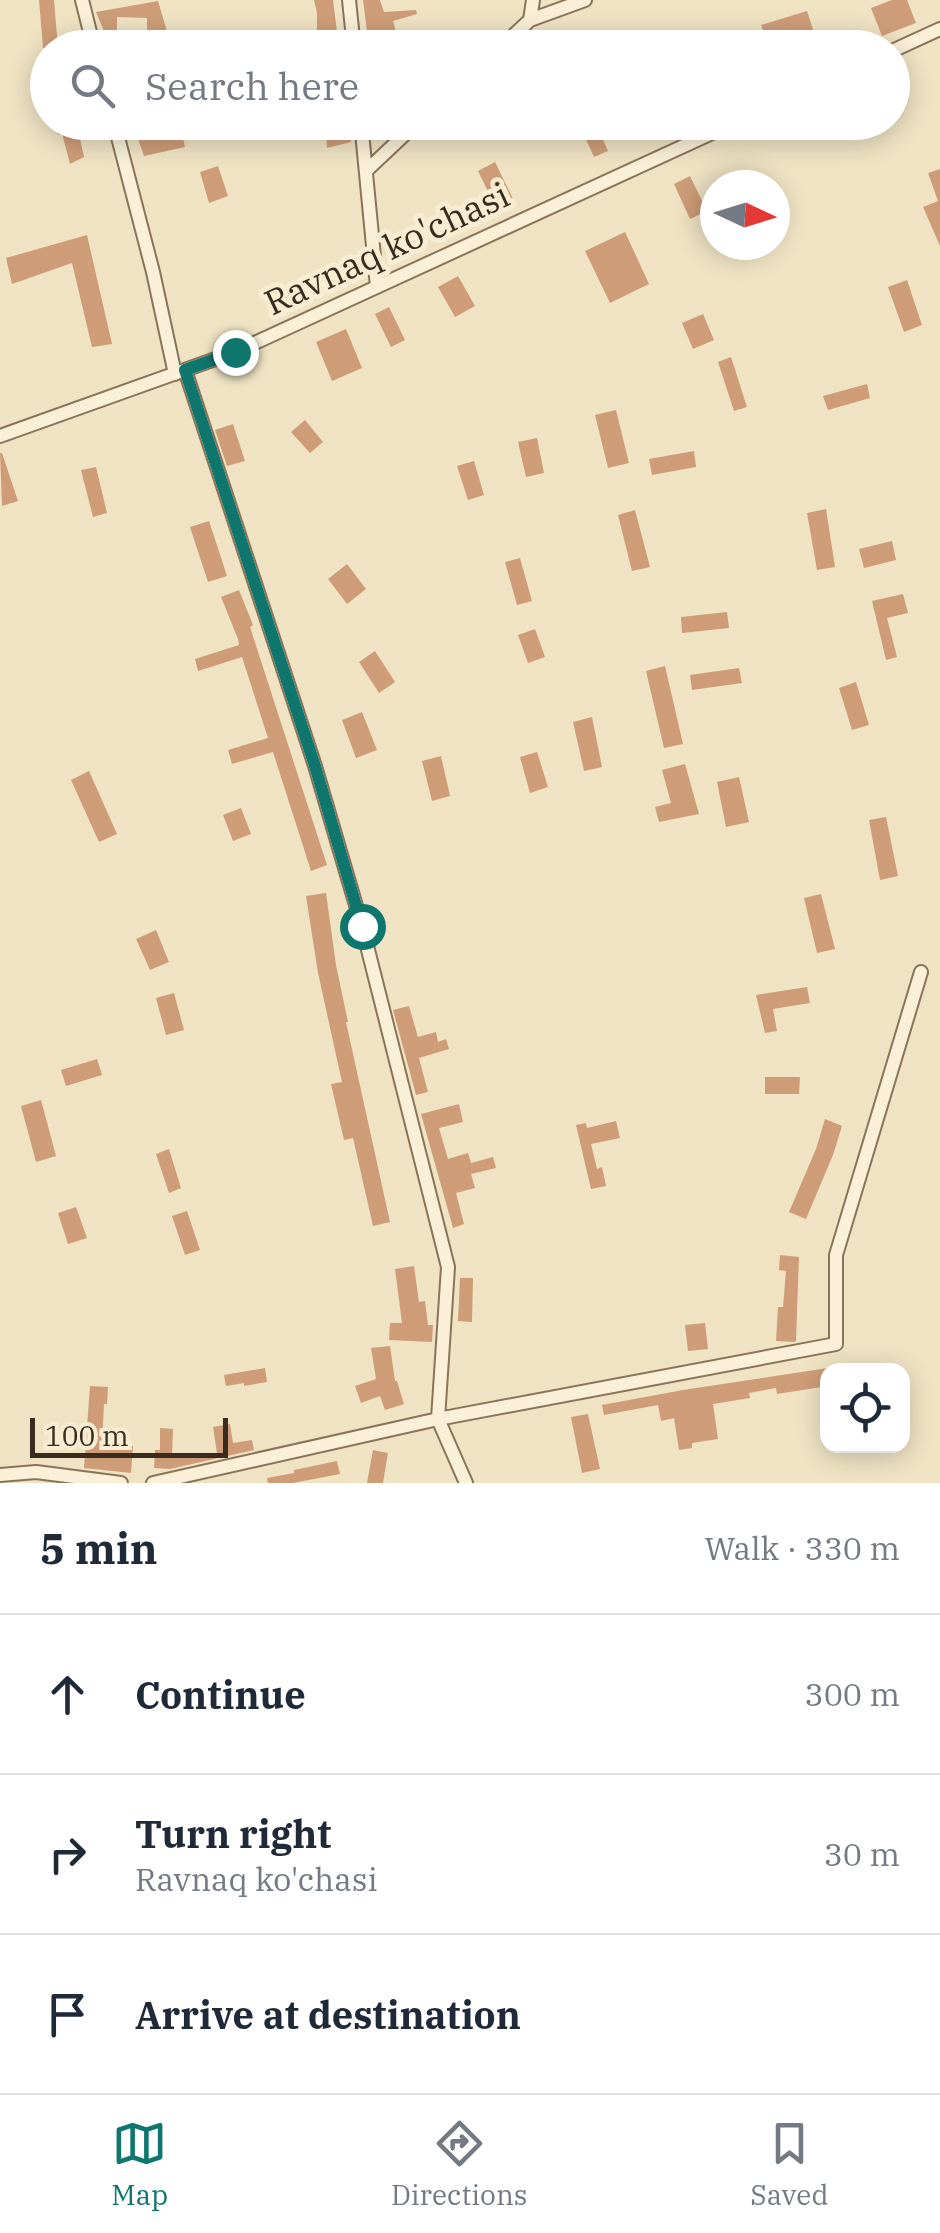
<!DOCTYPE html>
<meta charset="utf-8">
<style>
body{margin:0;font-family:"IBM Plex Serif",serif;background:#f2f2f3;color:#1f2937}
.controls{position:absolute;right:30px;bottom:30px;display:grid;overflow:hidden;border-radius:20px;box-shadow:0 5px 25px #0003}
.controls button{width:90px;height:90px;display:grid;place-items:center;padding:0;border:0;border-bottom:2px solid #e0e1e3;background:#fff;color:#1f2937;font:50px sans-serif}
.compass{position:absolute;left:700px;top:170px;width:90px;height:90px;border-radius:50%;background:#fff;box-shadow:0 5px 25px #0003;rotate:94deg}
.scale{position:absolute;left:30px;bottom:25px;width:198px;box-sizing:border-box;padding-left:10px;border:5px solid #392b1e;border-top:0;font-size:28px;line-height:35px;white-space:nowrap;color:#392b1e;-webkit-text-stroke:8px #f6edd3;paint-order:stroke}
.stop{position:absolute;width:30px;height:30px;margin:-22px;border:8px solid #0f766e;border-radius:50%;background:#fff}
.stop.end{background:#0f766e;border-color:#fff;box-shadow:0 2px 10px #0008}
.list{margin:0;padding:0;list-style:none}
h2{display:flex;justify-content:space-between;align-items:center;height:130px;margin:0;padding:0 40px;font-size:42px}
h2 small{font-size:32px;font-weight:400;color:#747a83}
.list li{display:grid;grid-template-columns:65px 1fr auto;gap:30px;align-items:center;box-sizing:border-box;height:160px;padding:0 40px;border-top:2px solid #e0e1e3}
.list b{display:block;font-size:38px;white-space:nowrap}
.list p{margin:0;font-size:32px;white-space:nowrap;color:#747a83}
.list em{font-size:32px;font-style:normal;color:#747a83}
.icon{flex:none;width:55px;height:55px;fill:none;stroke:currentColor;stroke-width:2;stroke-linecap:round;stroke-linejoin:round}
.map{position:relative;flex:none;width:940px;height:1483px;overflow:hidden}
.search{position:absolute;background:#fff;box-shadow:0 5px 25px #0003;left:30px;right:30px;top:30px;height:110px;display:flex;align-items:center;gap:25px;box-sizing:border-box;padding:0 35px;border-radius:55px;color:#747a83;font-size:38px}
.sheet{height:610px;background:#fff}
nav{display:flex;justify-content:space-around;align-items:center;box-sizing:border-box;height:140px;border-top:2px solid #e0e1e3;background:#fff;font-size:28px;color:#747a83}
nav a{display:grid;justify-items:center;gap:5px}
nav .on{color:#0f766e}
.map>svg:first-child{display:block}
</style>
<div class="map">
<svg width="940" height="1483" viewBox="0 0 940 1483">
<rect width="100%" height="100%" fill="#efe3c3"/>
<path fill="#ce9d78" d="M39,0H54L58,48H43Z
M314,0H333L339,48H317V13Z
M363,0H380L384,12L416,10L417,14L393,21L397,35L368,39Z
M892,0H907L916,23L882,36L871,8Z
M158,1L169,38L147,42V18L117,17V34L106,36L96,12Z
M807,11L819,48H769L761,25Z
M56,122H81L77,125L84,157L70,164L62,133L58,135Z
M132,122H143L148,137L192,125L195,136L183,138L185,147L144,156Z
M325,122H348L351,142L327,148Z
M578,122H595L608,151L594,157Z
M495,162L515,203L498,212L478,171Z
M218,166L228,196L209,203L200,172Z
M940,169V246L923,207L938,201L928,173Z
M690,176L707,211L690,219L674,184Z
M625,232L649,284L610,303L585,251Z
M87,235L112,344L92,347L72,263L12,284L6,258Z
M458,276L475,306L455,317L438,287Z
M907,280L922,325L904,332L888,287Z
M389,307L405,340L391,347L375,314Z
M703,314L714,340L693,349L682,323Z
M346,329L362,368L332,381L316,342Z
M731,357L747,407L734,411L718,362Z
M867,384L870,398L828,410L823,396Z
M616,410L629,463L608,468L595,415Z
M305,420L323,442L310,453L291,432Z
M233,424L245,461L227,466L215,430Z
M537,438L544,473L526,477L518,442Z
M694,451L696,467L652,475L649,459Z
M0,453H2L18,501L2,506Z
M474,461L484,495L468,500L457,466Z
M96,467L107,513L93,517L81,470Z
M826,509L835,567L817,570L807,513Z
M635,510L650,567L632,571L618,515Z
M209,521L227,576L208,582L190,527Z
M892,541L896,560L864,568L859,549Z
M520,558L532,601L517,605L505,562Z
M347,564L366,589L347,604L328,579Z
M239,590L253,625L250,627L327,865L311,871L273,752L232,764L228,750L268,738L242,657L198,671L195,659L239,645L238,639L221,597Z
M903,594L908,613L887,618L897,657L886,660L872,601Z
M727,612L729,628L682,633L681,617Z
M535,629L545,657L528,663L518,635Z
M375,651L395,682L379,693L359,662Z
M665,666L683,744L664,748L646,671Z
M739,668L742,683L692,690L690,675Z
M856,682L869,725L852,730L839,688Z
M362,712L377,750L356,758L342,720Z
M592,717L602,767L584,771L573,722Z
M537,752L548,787L530,793L520,757Z
M441,756L450,796L432,801L422,761Z
M685,764L699,814L659,822L655,807L671,803L662,770Z
M89,771L117,834L99,842L71,780Z
M739,777L749,822L726,827L717,782Z
M241,808L251,834L233,841L223,815Z
M886,817L898,876L880,880L869,820Z
M326,893L336,965L348,1022H346L390,1222L373,1226L353,1138L344,1140L331,1084L342,1082L318,973L306,896Z
M821,894L835,949L817,953L804,898Z
M156,930L169,962L150,970L136,939Z
M807,987L810,1003L773,1009L777,1031L765,1033L756,995Z
M174,993L184,1030L166,1035L156,998Z
M409,1006L418,1037L436,1032L438,1042L446,1039L449,1049L419,1058L428,1092L416,1095L393,1010Z
M97,1059L102,1075L66,1086L61,1070Z
M765,1077H800L799,1094H765Z
M41,1100L56,1156L36,1162L21,1106Z
M459,1104L463,1122L439,1128L448,1159L468,1153L471,1163L493,1157L496,1168L471,1174L475,1188L456,1193L464,1224L453,1228L421,1114Z
M825,1119L842,1126L833,1155L806,1219L789,1212L816,1149Z
M616,1121L620,1138L591,1144L597,1169L602,1167L606,1186L591,1189L576,1125L586,1123L587,1128Z
M169,1149L181,1188L169,1193L156,1154Z
M76,1207L87,1238L68,1244L58,1213Z
M187,1211L200,1250L185,1255L172,1216Z
M780,1255L799,1257L796,1341L794,1342L776,1341L778,1307H783L786,1271L779,1270Z
M414,1266L419,1302L425,1301L428,1325H433L432,1342L389,1340L390,1323H402L395,1269Z
M460,1278H473L472,1322L458,1321Z
M705,1323L708,1349L688,1351L685,1325Z
M390,1346L395,1381H397L404,1404L385,1410L380,1396L361,1403L355,1386L376,1379L371,1348Z
M265,1368L267,1382L244,1386V1383L226,1386L224,1375Z
M828,1368V1386L777,1394L776,1388L749,1393L750,1398L713,1404L718,1439L692,1443V1448L679,1450L674,1418L661,1421L658,1405L604,1415L602,1405L683,1390Z
M90,1386L108,1387L107,1404H104L102,1443L133,1446L131,1473L84,1468Z
M588,1414L600,1469L582,1473L571,1417Z
M230,1424L233,1443L252,1440L254,1450L170,1469L154,1468L155,1450H160V1428L173,1429L172,1457L217,1453L213,1427Z
M373,1450L388,1453L383,1483H367Z
M337,1461L340,1474L293,1483H268L267,1478L294,1473V1470Z"/>
<g fill="none" stroke-linecap="round" stroke-linejoin="round">
<g stroke="#8a7459" stroke-width="16">
<path id="minor" d="M82,0L94,48
M349,0L354,48
M530,20L533,0
M500,48L530,20L585,0
M892,51L940,29
M114,122L153,272L175,374
M361,122L377,287
M366,171L418,122
M185,370L315,766L362,926L448,1267L438,1419L466,1483
M0,436L235,352L736,122
M0,1475L36,1472L121,1483
M153,1483L438,1419L836,1344V1255L921,972"/>
</g>
<use href="#minor" stroke="#f9f0d7" stroke-width="12"/>
</g>
<g fill="none" stroke-linecap="round" stroke-linejoin="round">
<path stroke="#0f766e" stroke-width="12" d="M235,352L185,370L315,766L362,926"/>
</g>
<g text-anchor="middle" stroke-width="10" stroke-linejoin="round" paint-order="stroke">
<g font-size="35" fill="#392b1e" stroke="#f6edd3">
<text transform="translate(387 249) rotate(-25)" y="12">Ravnaq ko'chasi</text>
</g>
</g>
</svg>
<div class="controls">
<button><svg class="icon" aria-label="locate" viewBox="0 0 24 24"><circle cx="12" cy="12" r="6"/><path d="M12 2v4M12 18v4M2 12h4M18 12h4"/></svg></button>
</div>
<svg class="compass" viewBox="-18 -18 36 36"><path d="M0-13l5 13h-10z" fill="#e53935"/><path d="M0 13l5-13h-10z" fill="#747a83"/></svg>
<div class="scale">100 m</div>
<div class="stop" style="left:362px;top:926px"></div>
<div class="stop end" style="left:235px;top:352px"></div>
<div class="search"><svg class="icon" aria-label="search" viewBox="0 0 24 24"><circle cx="10" cy="10" r="6"/><path d="M15 15l6 6"/></svg>Search here</div>
</div>
<section class="sheet">
<h2>5 min<small>Walk · 330 m</small></h2>
<ul class="list">
<li><svg class="icon" aria-label="ahead" viewBox="0 0 24 24"><path d="M12 20V5M6 11l6-6 6 6"/></svg><div><b>Continue</b></div><em>300 m</em></li>
<li><svg class="icon" aria-label="right" viewBox="0 0 24 24"><path d="M7 20v-9h11M14 6l5 5-5 5"/></svg><div><b>Turn right</b><p>Ravnaq ko'chasi</p></div><em>30 m</em></li>
<li><svg class="icon" aria-label="arrive" viewBox="0 0 24 24"><path d="M6 21V4h12l-3 4 3 4H6"/></svg><div><b>Arrive at destination</b></div></li>
</ul>
</section>
<nav>
<a class="on"><svg class="icon" aria-label="map" viewBox="0 0 24 24"><path d="M3 6l6-2 6 2 6-2v14l-6 2-6-2-6 2zM9 4v14M15 6v14"/></svg>Map</a>
<a><svg class="icon" aria-label="directions" viewBox="0 0 24 24"><path d="M12 3l9 9-9 9-9-9zM9 14v-3h6M13 9l2 2-2 2"/></svg>Directions</a>
<a><svg class="icon" aria-label="saved" viewBox="0 0 24 24"><path d="M7 4h10v16l-5-4-5 4z"/></svg>Saved</a>
</nav>
